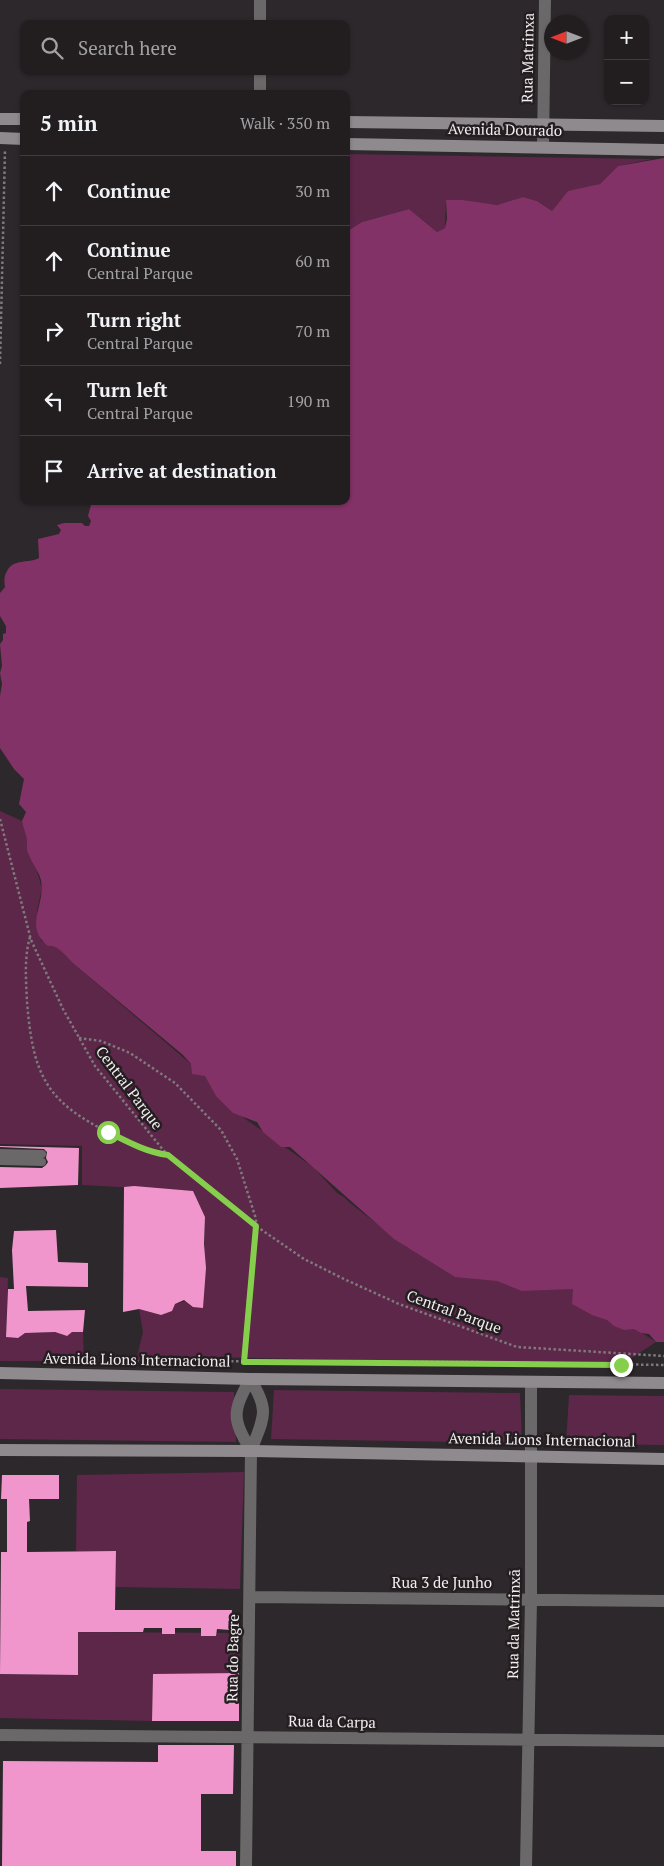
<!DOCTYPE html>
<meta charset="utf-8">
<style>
body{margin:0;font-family:"PT Serif",serif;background:#2a2729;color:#f1f3f6}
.controls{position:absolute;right:15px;top:15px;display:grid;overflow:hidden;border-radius:10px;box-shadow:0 1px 4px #0004}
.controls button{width:45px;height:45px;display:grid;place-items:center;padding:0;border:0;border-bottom:1px solid #3f3c3e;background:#221e20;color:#f1f3f6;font:25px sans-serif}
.compass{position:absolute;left:544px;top:15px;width:45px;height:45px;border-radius:50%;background:#221e20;box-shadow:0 1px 4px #0004;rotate:270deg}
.stop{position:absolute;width:15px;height:15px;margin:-11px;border:4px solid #86cf4c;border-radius:50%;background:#fff}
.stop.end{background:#86cf4c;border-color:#fff;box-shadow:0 1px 5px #0008}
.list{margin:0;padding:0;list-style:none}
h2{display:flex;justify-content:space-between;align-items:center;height:65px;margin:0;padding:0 20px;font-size:21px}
h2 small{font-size:16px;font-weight:400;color:#a2a2a5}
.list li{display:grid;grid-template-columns:32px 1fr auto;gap:15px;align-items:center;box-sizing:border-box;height:70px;padding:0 20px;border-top:1px solid #3f3c3e}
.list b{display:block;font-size:19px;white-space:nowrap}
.list p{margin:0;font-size:16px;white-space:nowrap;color:#a2a2a5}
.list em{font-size:16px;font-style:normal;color:#a2a2a5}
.icon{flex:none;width:28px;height:28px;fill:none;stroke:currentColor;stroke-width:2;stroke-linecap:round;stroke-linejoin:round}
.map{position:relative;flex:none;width:664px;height:1866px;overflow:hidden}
.search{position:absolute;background:#221e20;box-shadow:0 1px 4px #0004;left:20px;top:20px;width:330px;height:55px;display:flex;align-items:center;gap:12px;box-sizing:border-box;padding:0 18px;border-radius:10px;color:#a2a2a5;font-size:19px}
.panel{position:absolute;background:#221e20;box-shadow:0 1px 4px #0004;left:20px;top:90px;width:330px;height:415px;border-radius:10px}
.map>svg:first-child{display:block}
</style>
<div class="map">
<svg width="664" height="1866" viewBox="0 0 664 1866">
<rect width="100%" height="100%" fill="#2d282b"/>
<path fill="#5c2749" d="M346,154L652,159L618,166L600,184L566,194L552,211L537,201L523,197L497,205L446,200L445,228L437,232L409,209L362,222L346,232Z
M0,811L22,821L42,888L37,911L41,941L58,947L75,965L205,1076L244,1118L313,1167L337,1193L344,1197L350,1203L408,1248L573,1289L656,1342L621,1365L199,1357L136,1361L143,1332L139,1309L161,1315L175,1304L186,1301L203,1308L205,1217L193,1191L82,1185V1146L0,1144Z
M0,1277L8,1278L6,1337L18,1338L25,1333L55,1332L66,1336L72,1332H83L84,1361H0Z
M0,1389L234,1392L236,1442L0,1439Z
M274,1390L520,1393L522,1443L271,1439Z
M569,1395L664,1396V1445L566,1444Z
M244,1472L240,1589L116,1587V1551H76L77,1475Z
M78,1632L240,1633L239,1673L153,1677L152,1721L0,1718V1674L78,1675Z"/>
<path fill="#823266" d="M664,158V1342H656L649,1334L641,1333L634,1329L624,1330L614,1326L607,1320L592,1315L572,1304L573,1289L522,1291L497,1281L455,1277L394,1239L290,1147H281L263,1132L257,1122L233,1113L216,1096L205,1076L192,1074L191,1064L183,1055L75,965C67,958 58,944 48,946C23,926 46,905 41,880C39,872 32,863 29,855C26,850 27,845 27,840C26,834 23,827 22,821L26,812L19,804L24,779L14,769L0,748V696L2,684L0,673L2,666L0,644L3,640V634L6,633V626L0,616V593L5,587C4,581 4,576 7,571C14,558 28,564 39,558L38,539L59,534L61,530L57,525L64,523H82L85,526H89L91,521L88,516L91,505L90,501H346V232L362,222L409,209L437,232L445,228L447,219L446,200H462L497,205L523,197L537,201L552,211L568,191L600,184L618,166Z"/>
<path fill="#f096cc" d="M0,1146L79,1148L78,1185L0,1188V1167L42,1168L46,1165L48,1162L46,1158L47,1152L44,1149L0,1147Z
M134,1186L193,1191L205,1217L204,1244L206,1268L203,1308L193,1307L184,1300L175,1304L172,1311L161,1315L139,1309L123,1312L124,1187Z
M56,1230L58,1262L88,1263V1287L26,1286L28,1311L85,1310L83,1332H72L67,1336L55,1332L25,1333L18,1338L6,1337L8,1289H14L12,1250L14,1231Z
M2,1475H59V1499H29L30,1521L27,1522V1552L116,1551L115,1610H232L230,1630L217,1629L216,1636H201V1628H175V1634H162V1628H144L143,1632H78V1675L0,1674L1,1552H7V1499H1Z
M239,1673V1721H152L153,1674Z
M158,1745H234L233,1794H201V1851H236V1866H2L3,1761L158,1762Z"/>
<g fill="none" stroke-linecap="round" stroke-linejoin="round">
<path stroke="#7e7a7c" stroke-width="2.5" stroke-dasharray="2.5 2.5" stroke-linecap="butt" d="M0,364L5,150
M0,819L31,940L63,1009L95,1066L164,1151L256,1226L304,1259L344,1279L399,1304L517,1347L664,1356
M30,937C24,958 26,980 27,1002C33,1074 45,1102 112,1134C130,1143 148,1152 168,1155
M79,1038L101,1041L130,1053L175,1083L221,1130L237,1159L256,1219L255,1245L248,1299L244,1362
M101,1361L474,1362L664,1365"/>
<path stroke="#6a6869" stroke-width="8" d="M0,1153L42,1154
M0,1161L42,1162"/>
<path stroke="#6a6869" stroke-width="12" d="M260,0V24
M260,71V94
M543,147L545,0
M250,1597L664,1601
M0,1735L664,1741
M246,1866L251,1451C263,1418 271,1412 250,1379C232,1413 232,1418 251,1451
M526,1866L531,1600V1382"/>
<path stroke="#8f8a8d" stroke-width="12" d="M0,119H24
M346,122L664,126
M0,138L24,139
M346,144L664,150
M0,1373L250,1379L664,1383
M0,1450L251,1451L664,1459"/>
</g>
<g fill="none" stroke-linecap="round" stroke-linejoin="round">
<path stroke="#86cf4c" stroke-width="6" d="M108,1132C128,1142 146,1152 168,1155L256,1226L244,1362L621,1365"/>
</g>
<g text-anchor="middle" stroke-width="5" stroke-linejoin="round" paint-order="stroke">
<g font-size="15" fill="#f1edef" stroke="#241e21">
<text transform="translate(528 58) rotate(-89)" y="5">Rua Matrinxa</text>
<text transform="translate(505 130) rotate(1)" y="5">Avenida Dourado</text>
<text transform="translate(129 1088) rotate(53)" y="5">Central Parque</text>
<text transform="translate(454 1312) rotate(20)" y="5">Central Parque</text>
<text transform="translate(137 1360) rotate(1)" y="5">Avenida Lions Internacional</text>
<text transform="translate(542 1440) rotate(1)" y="5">Avenida Lions Internacional</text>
<text x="442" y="1588">Rua 3 de Junho</text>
<text transform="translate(514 1624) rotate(-89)" y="5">Rua da Matrinxã</text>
<text transform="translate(233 1658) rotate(-89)" y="5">Rua do Bagre</text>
<text transform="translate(332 1722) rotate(1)" y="5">Rua da Carpa</text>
</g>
</g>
</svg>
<div class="controls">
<button>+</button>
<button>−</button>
</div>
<svg class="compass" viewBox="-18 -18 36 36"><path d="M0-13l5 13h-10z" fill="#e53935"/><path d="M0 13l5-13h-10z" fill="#a2a2a5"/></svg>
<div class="stop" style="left:108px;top:1132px"></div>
<div class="stop end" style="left:621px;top:1365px"></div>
<div class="search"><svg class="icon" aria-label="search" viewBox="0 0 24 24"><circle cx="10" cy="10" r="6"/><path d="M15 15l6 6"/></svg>Search here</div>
<section class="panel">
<h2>5 min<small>Walk · 350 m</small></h2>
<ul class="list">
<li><svg class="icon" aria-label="ahead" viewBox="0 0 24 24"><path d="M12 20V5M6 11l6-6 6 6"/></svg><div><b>Continue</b></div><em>30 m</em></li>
<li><svg class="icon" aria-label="ahead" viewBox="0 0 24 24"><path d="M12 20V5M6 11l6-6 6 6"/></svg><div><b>Continue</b><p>Central Parque</p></div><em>60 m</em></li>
<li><svg class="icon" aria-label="right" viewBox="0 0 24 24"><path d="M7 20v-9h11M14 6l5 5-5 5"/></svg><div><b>Turn right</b><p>Central Parque</p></div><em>70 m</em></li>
<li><svg class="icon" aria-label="left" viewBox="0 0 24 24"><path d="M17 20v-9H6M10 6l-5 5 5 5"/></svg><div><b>Turn left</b><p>Central Parque</p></div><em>190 m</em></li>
<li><svg class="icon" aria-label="arrive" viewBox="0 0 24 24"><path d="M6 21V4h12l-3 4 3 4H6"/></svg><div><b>Arrive at destination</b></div></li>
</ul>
</section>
</div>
